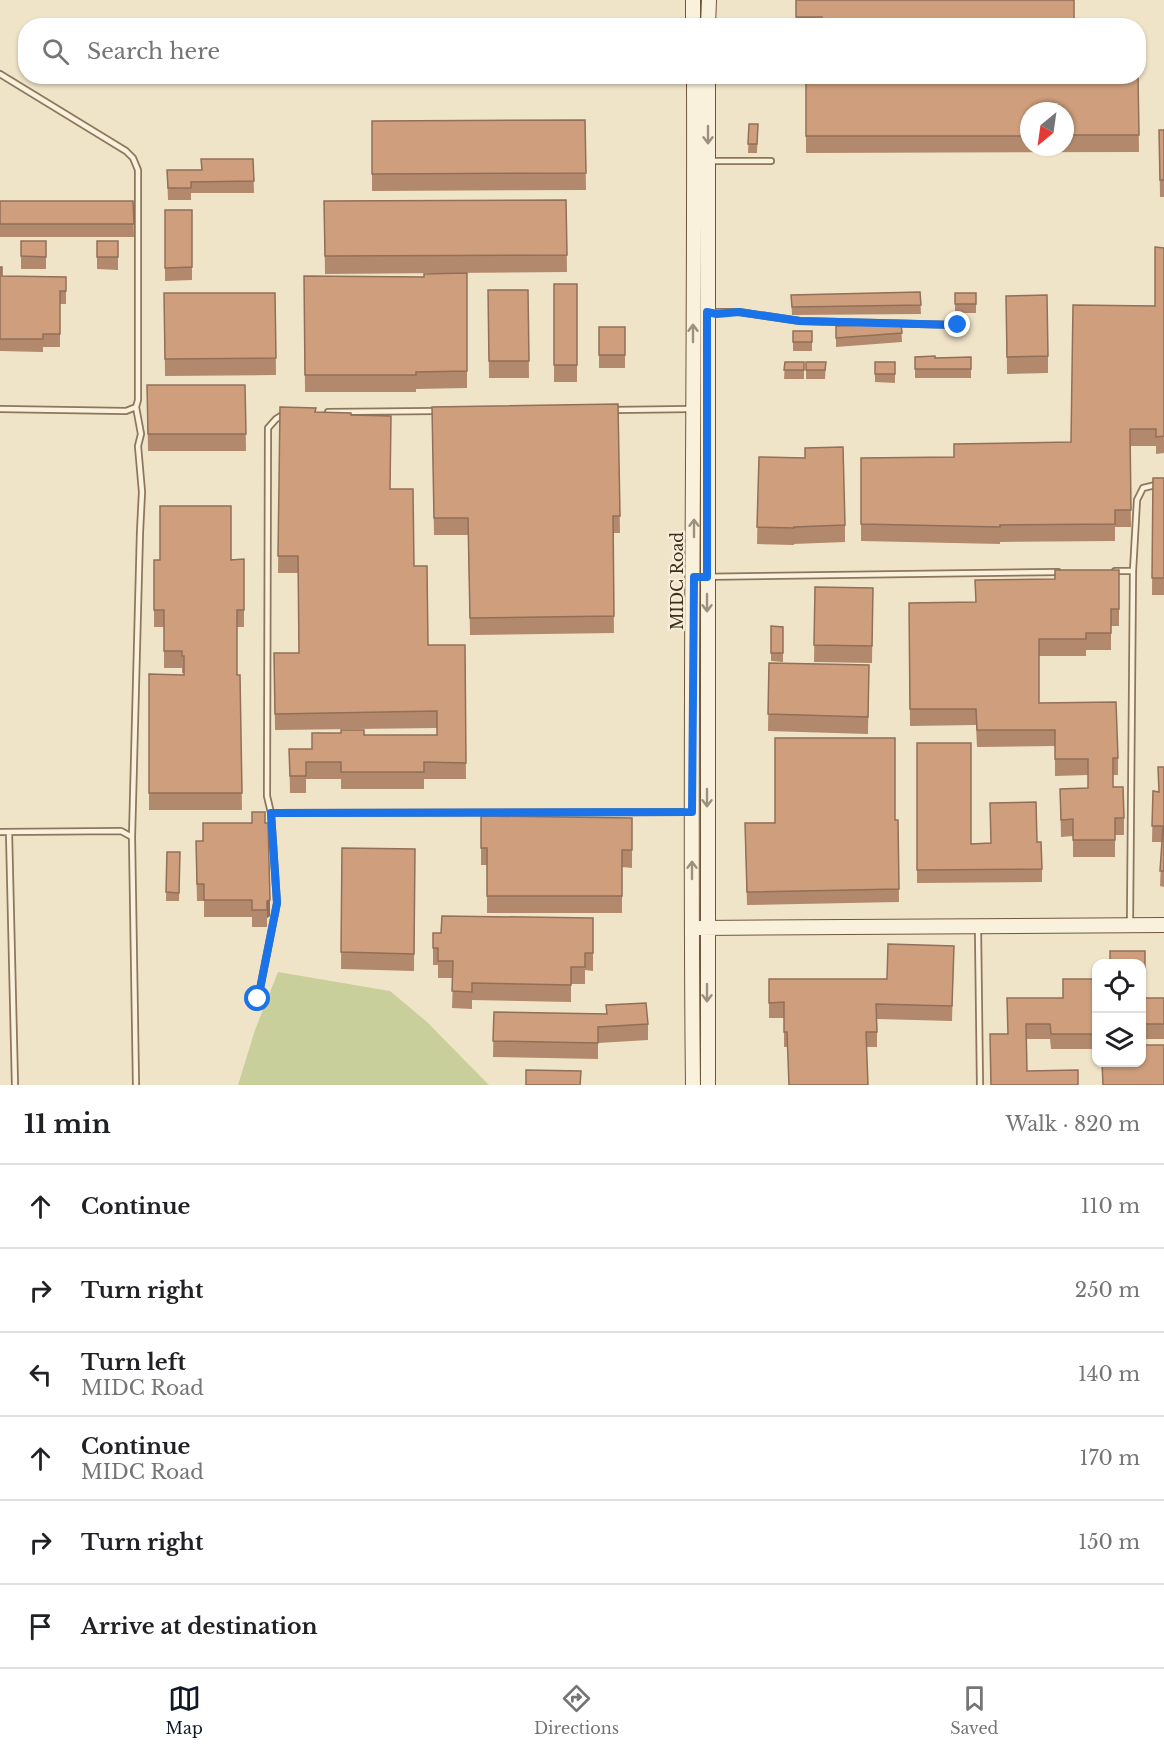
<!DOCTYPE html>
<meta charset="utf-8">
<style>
body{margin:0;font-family:"Libre Baskerville",serif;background:#f2f2f2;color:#202124}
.controls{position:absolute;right:18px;bottom:18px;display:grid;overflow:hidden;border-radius:12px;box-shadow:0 2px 4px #0004}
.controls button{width:54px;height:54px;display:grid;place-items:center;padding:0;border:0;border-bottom:2px solid #e0e0e0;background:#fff;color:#202124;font:30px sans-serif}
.compass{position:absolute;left:1020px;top:102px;width:54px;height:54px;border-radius:50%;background:#fff;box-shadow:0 2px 4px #0004;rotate:209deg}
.stop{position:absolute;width:18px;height:18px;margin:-14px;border:4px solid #1a73e8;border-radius:50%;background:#fff}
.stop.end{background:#1a73e8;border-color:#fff;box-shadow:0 2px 6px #0008}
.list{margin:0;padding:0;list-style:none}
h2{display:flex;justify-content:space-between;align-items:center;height:78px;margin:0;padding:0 24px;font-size:26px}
h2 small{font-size:20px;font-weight:400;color:#757577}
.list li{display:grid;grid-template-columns:39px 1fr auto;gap:18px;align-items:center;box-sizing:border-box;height:84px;padding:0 24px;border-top:2px solid #e0e0e0}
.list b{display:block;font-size:22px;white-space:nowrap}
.list p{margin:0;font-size:20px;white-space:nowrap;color:#757577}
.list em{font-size:20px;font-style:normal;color:#757577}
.icon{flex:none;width:33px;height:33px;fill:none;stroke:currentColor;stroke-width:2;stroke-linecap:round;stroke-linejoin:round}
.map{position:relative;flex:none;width:1164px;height:1085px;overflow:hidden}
.search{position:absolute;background:#fff;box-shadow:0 2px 4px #0004;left:18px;right:18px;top:18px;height:66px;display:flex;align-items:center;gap:15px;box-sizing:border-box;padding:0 21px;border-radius:24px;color:#757577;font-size:22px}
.sheet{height:582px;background:#fff}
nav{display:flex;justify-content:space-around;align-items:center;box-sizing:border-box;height:84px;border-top:2px solid #e0e0e0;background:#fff;font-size:16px;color:#757577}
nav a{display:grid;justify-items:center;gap:3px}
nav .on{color:#111827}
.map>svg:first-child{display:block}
</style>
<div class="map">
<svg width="1164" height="1085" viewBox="0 0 1164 1085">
<rect width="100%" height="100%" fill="#f0e4c8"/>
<path fill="#c9cf9b" d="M278,972L390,991L427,1022L489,1085H238L255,1030Z"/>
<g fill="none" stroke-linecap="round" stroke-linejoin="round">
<g stroke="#8d765c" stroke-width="8">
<path id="lane" d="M0,74L126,151L133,158L138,170V400L136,407L126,411L0,409
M711,161H771
M709,312H739L800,321L958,325
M613,410L691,409
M328,412L436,411
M284,414L276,419L268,428L267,796L271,813L689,812
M1115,571H1133
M695,577L1058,572
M0,832L121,831L132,837L136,1085
M9,832L15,1085
M132,837L140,532L142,492L138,446L141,434L136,407
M1130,922L1133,571L1137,500L1143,488L1164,483
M978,929L980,1085
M258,999L277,903L271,813"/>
</g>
<g stroke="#6f573f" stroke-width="16">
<path id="secondary" d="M693,0V26
M708,26L709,0
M708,76V1085
M699,928L1164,925
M693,1085C689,749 695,413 694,76"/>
</g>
<use href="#lane" stroke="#faf1dc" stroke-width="4.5"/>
<use href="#secondary" stroke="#faf1dc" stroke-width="14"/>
</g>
<path fill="#b2896c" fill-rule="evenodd" d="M796,0L1074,26H796Z
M806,76H1138L1139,152L806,153ZM1029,111H1065V147H1029Z
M585,120L586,190L372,191V121Z
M749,124H758L757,153H748Z
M1159,130H1164V197H1160Z
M253,159L254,193H191V200H168L167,170H202Z
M566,200L567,272L325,274L324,201Z
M0,201H133L134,237H0Z
M165,210H192V280L165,281Z
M21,241H46V269H21Z
M97,241H118V270L97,269Z
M1164,248V453L1156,454V446H1130L1131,527H1115V541L1000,542V544L861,541V458L954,457L1071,442L1155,306Z
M0,267L2,276L66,277V304H60V347H43V352L0,351Z
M467,273V388L416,389V392H305L304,276L424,277Z
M554,284H577V382H554Z
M488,290H528L529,378H489Z
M920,292L921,314L792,315L791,295Z
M164,293H275L276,375L165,376Z
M955,293H976V313H955Z
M1006,296L1048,356V373L1007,374Z
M901,324L902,342L836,347V326Z
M599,327L625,355V368H599Z
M793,331H812V351H793Z
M915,357L935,358L971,357V378H915Z
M785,362H804V379H784Z
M806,362H826L825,379H806Z
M875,362H895V383L875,382Z
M147,385H245L246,451H148Z
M618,404L620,533H613L614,633L470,635L468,535H434L432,407Z
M280,407L315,412L351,415L390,489L414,566L428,645H465L466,779H424V789H341V779H306V793H290L289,749H312L364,735H437V728L275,730L274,653H299L298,573H278Z
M759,457L845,525V542L794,544V545L757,544Z
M1153,478H1164V595H1152Z
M244,559V627H237V675H240L242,810H149V674L184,675V673H182V668H164V627H154V560Z
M1119,570V626H1111V650H1086V656H1039V703L1118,758V775H1113V787L1124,818V835H1115V857H1073V836L1061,837L1060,789L1088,788V775L1055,776V746L977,747L976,725L910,726L909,603L975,602L1055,579Z
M815,587L873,588L872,663L814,662Z
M771,626L783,627V662L771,661Z
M769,663L869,665L868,734L768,731Z
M917,743L971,844L1037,842L1042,869V882L917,883Z
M1164,767V887L1160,886L1162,842H1152L1153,791L1158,792Z
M481,816L632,818V868L622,867V913H487V865H481Z
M898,820L899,902L747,905L745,823Z
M252,823L270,916L267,918V927H252V917H204V901H197L196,858L203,841Z
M342,848L415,849L414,971L341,969Z
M167,852H180L179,901H166Z
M593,918V971L585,970V984H571V1002L472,1000V1009L452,1008L453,978H438V965H433V933H441Z
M954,946L952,1021L877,1019V1047H784V1018H769V979H887Z
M1096,979V1058V1049H1051L1050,1039H1026L1027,1071L1078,1085H991L990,1034H1007L1063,998Z
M1145,998H1164V1039H1145Z
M606,1005L648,1024V1040L598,1043V1059L493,1057L494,1012L606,1014Z"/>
<path fill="#916f58" d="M270,900V916L267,918V901Z"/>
<path fill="#cf9f7d" stroke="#916f58" stroke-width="1.5" d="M796,0H1074V26H822V17H796Z
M806,76H1138L1139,135H1065V111H1029V136H806Z
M585,120L586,173L372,174V121Z
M749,124H758L757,144H748Z
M1159,130H1164V180H1160Z
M201,159H253L254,181L191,182V188H168L167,170H202Z
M566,200L567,255L325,256L324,201Z
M0,201H133L134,224H0Z
M165,210H192V267L165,268Z
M21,241H46V257L21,256Z
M97,241H118V257H97Z
M1155,247L1164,248V436L1156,437V429H1130L1131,510H1115V524L1000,525V527L861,524V458L954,457V444L1071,442L1073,305L1155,306Z
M0,267H2V276L66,277V291H60V334H43V339H0Z
M467,273V371L416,372V375H305L304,276L424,277V274Z
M554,284H577V365H554Z
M488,290H528L529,361H489Z
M920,292L921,305L792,307L791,295Z
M164,293H275L276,358L165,359Z
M955,293H976V304H955Z
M1047,295L1048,356L1007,357L1006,296Z
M901,324L902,333L836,338V326Z
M599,327H625V355H599Z
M793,331H812V342H793Z
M935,356V358L971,357V369H915V357Z
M785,362H804V370H784Z
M806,362H826L825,370H806Z
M875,362H895V374H875Z
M147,385H245L246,434H148Z
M618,404L620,516H613L614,616L470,618L468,518H434L432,407Z
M280,407L316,408L315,412L351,413V415L391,416L390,489H413L414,566H427L428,645H465L466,763L424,762V772H341V762H306V776H290L289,749H312V733H341V730H364V735H437V711L275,714L274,653H299L298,556H278Z
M843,447L845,525L794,527V528L757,527L759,457L805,458V448Z
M1153,478H1164V578H1152Z
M160,506H231V560L244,559V610H237V675H240L242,793H149V674L184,675V656H182V651H164V610H154V560H160Z
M1055,570H1119V609H1111V633H1086V639H1039V703L1116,702L1118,758H1113V787H1123L1124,818H1115V840H1073V819L1061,820L1060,789L1088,788V759H1055V730H977L976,709H910L909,603L976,602L975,580L1055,579Z
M815,587L873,588L872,646L814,645Z
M771,626L783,627V653H771Z
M769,663L869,665L868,717L768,714Z
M775,738H895V820H898L899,889L747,892L745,823H775Z
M917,743H971V844L991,843L990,803L1036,802L1037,842H1041L1042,869L917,870Z
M1158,767H1164V871H1160L1163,826H1152L1153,791L1159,792Z
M252,812H265V823H268L270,900L267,901V910H252V900H204V884H197L196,841H203V823H252Z
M481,816L632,818V850H622V896H487V848H481Z
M342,848L415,849L414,954L341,952Z
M167,852H180L179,893L166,892Z
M442,916L593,918V953H585V967H571V985L472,983V992L452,991L453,961H438V948H433V933H441Z
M888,944L954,946L952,1006L876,1004L877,1032H866L868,1085H789L787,1032H784V1002L769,1003V979H887Z
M1110,951H1145V998H1164V1024H1145V1045H1164V1085H1103L1102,1062H1142V963H1110Z
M1063,979H1096V1043V1034H1051L1050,1024H1026L1027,1071L1078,1070V1085H991L990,1034H1008L1007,998H1063Z
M646,1003L648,1024L598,1027V1043L493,1041L494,1012L607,1014L606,1005Z
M526,1070L581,1071L580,1085H526Z"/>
<defs><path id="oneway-shaft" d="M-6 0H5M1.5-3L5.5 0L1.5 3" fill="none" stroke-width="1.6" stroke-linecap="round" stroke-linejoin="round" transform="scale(1.5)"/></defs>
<g stroke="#9c907e">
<use href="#oneway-shaft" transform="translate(708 135) rotate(90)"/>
<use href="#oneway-shaft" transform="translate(693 333) rotate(-90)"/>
<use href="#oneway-shaft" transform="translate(694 528) rotate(-90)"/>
<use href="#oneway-shaft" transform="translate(707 603) rotate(90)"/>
<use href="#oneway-shaft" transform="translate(707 798) rotate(90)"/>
<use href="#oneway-shaft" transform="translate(692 870) rotate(-90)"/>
<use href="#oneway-shaft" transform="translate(707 993) rotate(90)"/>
</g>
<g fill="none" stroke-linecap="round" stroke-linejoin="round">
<path stroke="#1a73e8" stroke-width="8" d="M258,999L277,903L271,813L692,812L694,577H707V312L717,314L739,312L800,321L958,325"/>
</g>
<g text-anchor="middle" stroke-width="4.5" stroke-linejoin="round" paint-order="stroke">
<g font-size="16" fill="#3d2e20" stroke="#f7eed8">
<text transform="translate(677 581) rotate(-90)" y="6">MIDC Road</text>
</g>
</g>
</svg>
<div class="controls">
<button><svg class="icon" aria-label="locate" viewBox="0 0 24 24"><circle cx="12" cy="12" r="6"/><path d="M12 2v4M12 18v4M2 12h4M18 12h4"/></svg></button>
<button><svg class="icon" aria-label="layers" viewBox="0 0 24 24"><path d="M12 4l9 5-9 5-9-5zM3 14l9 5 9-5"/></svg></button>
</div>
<svg class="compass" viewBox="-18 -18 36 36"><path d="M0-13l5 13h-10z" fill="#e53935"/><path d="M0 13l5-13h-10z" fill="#757577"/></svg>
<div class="stop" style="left:258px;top:999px"></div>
<div class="stop end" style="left:958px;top:325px"></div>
<div class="search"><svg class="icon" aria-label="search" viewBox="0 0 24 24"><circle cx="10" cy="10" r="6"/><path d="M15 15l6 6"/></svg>Search here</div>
</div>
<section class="sheet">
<h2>11 min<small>Walk · 820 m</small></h2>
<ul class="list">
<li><svg class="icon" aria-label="ahead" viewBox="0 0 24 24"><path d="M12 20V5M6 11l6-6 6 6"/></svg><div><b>Continue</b></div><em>110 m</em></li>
<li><svg class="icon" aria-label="right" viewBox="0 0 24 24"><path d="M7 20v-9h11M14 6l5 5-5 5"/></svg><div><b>Turn right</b></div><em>250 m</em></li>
<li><svg class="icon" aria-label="left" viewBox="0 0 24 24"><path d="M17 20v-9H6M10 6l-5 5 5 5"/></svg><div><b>Turn left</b><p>MIDC Road</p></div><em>140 m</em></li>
<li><svg class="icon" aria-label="ahead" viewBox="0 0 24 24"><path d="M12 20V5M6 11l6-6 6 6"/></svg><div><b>Continue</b><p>MIDC Road</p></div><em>170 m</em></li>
<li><svg class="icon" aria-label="right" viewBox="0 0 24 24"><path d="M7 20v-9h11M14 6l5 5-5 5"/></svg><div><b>Turn right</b></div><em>150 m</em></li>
<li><svg class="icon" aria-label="arrive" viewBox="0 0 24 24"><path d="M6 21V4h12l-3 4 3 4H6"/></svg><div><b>Arrive at destination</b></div></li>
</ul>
</section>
<nav>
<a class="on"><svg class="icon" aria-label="map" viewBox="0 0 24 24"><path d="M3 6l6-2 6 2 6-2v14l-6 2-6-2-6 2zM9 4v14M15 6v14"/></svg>Map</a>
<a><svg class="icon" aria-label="directions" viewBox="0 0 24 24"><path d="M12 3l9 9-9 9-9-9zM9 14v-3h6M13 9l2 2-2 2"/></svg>Directions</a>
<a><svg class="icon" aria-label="saved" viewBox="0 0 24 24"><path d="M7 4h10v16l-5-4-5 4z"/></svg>Saved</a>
</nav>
